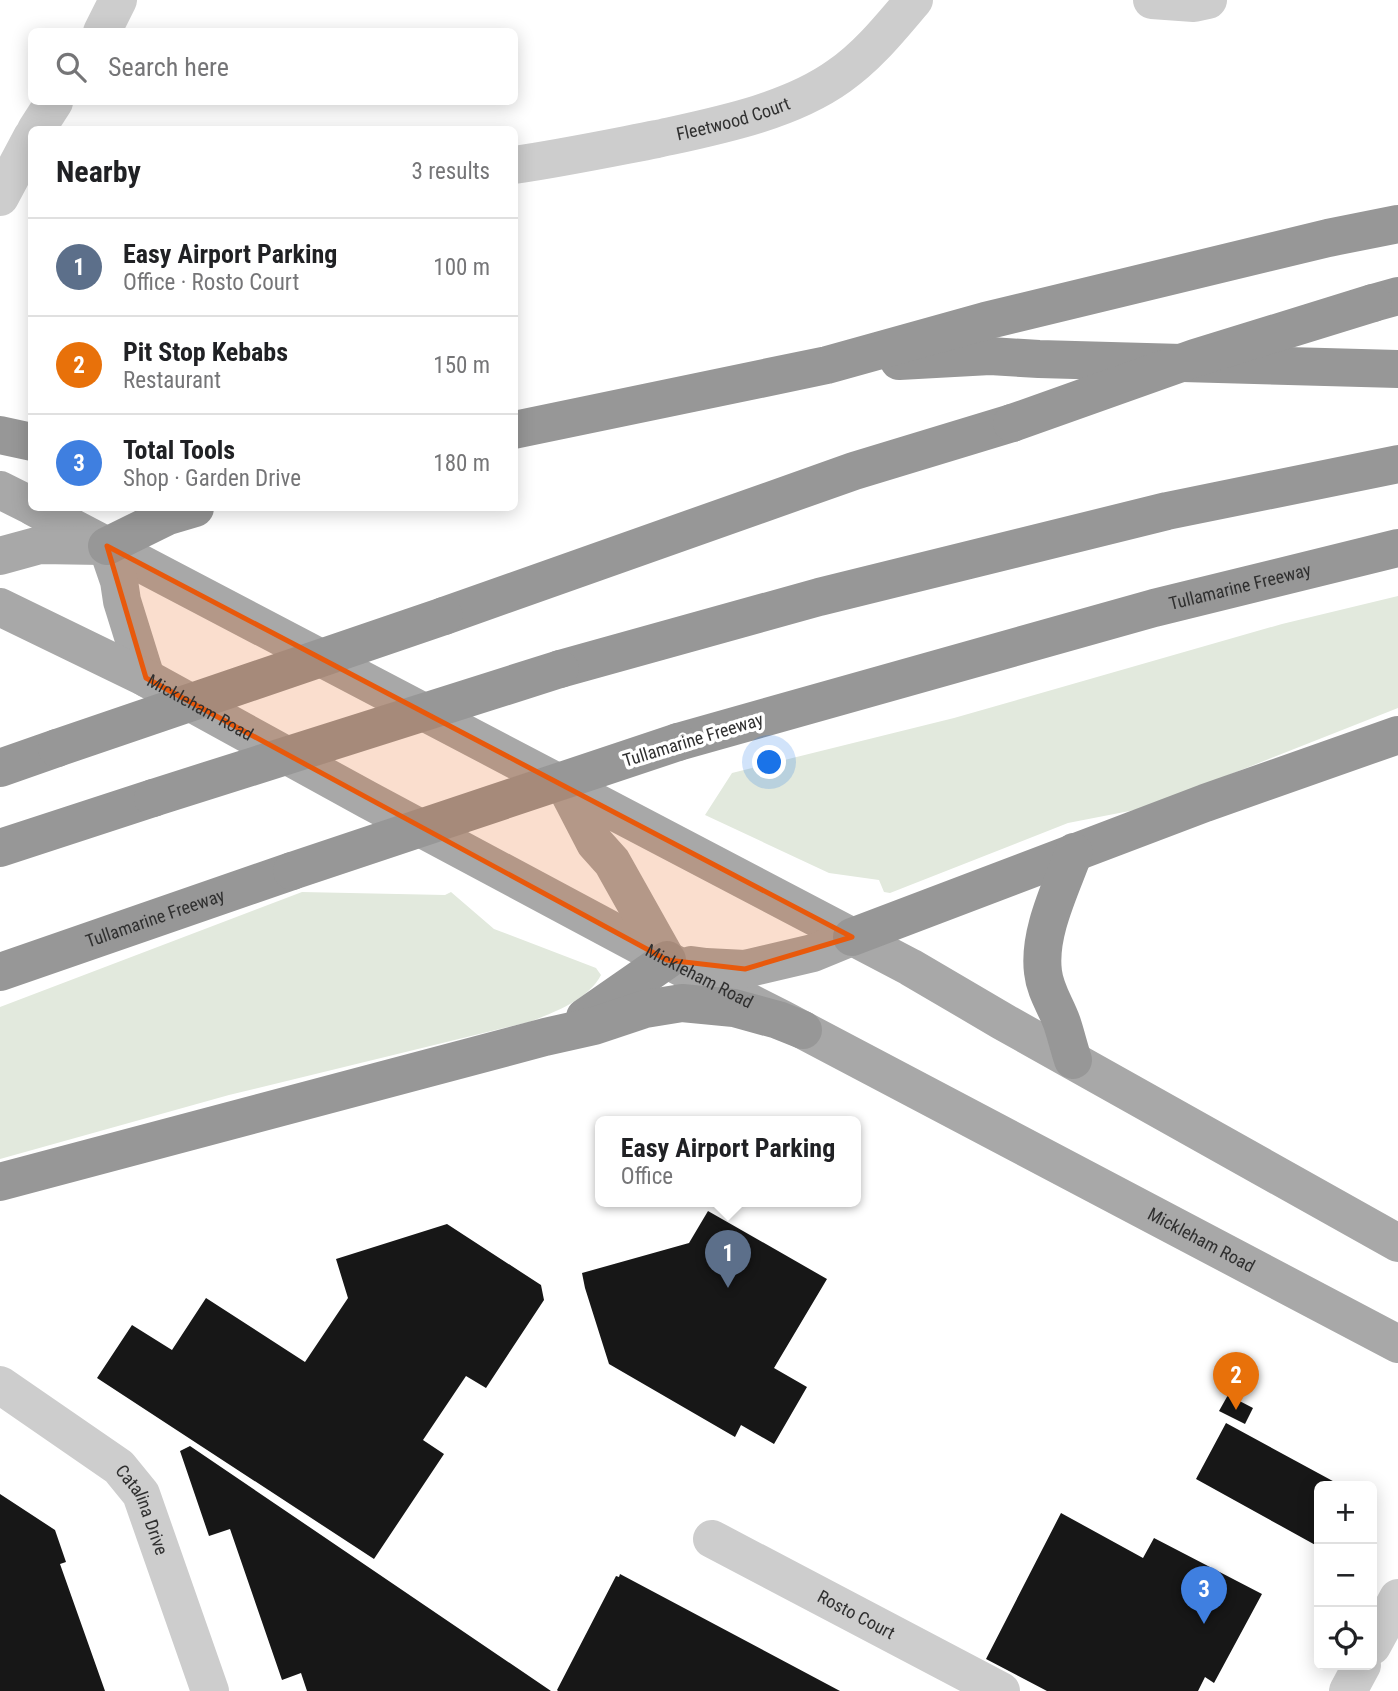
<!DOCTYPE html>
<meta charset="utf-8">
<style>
body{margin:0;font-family:"Roboto Condensed",sans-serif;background:#f6f6f6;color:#202124}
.controls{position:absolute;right:21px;bottom:21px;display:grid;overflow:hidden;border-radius:10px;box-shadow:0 4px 18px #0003}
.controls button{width:63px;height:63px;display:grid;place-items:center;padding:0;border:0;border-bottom:2px solid #e0e0e0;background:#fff;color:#202124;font:35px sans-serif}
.you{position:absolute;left:770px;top:763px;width:24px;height:24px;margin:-18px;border:5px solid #fff;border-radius:50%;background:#1a73e8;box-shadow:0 0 0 10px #1a73e833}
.badge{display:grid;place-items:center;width:46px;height:46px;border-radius:50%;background:#1a73e8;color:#fff;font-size:23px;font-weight:700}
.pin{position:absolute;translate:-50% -58px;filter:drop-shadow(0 2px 4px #0008)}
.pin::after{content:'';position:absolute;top:37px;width:24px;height:21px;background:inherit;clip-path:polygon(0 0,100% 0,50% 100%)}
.popup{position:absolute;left:595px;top:1116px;width:266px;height:91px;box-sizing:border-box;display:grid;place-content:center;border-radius:10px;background:#fff;filter:drop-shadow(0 2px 5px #0005);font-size:23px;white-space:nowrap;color:#757577}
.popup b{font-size:26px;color:#202124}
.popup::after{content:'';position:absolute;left:50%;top:100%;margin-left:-14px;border:14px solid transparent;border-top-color:#fff}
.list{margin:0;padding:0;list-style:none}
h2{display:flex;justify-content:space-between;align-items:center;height:91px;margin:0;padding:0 28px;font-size:30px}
h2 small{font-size:23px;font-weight:400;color:#757577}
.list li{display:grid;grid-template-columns:46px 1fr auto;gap:21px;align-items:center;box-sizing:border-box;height:98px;padding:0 28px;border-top:2px solid #e0e0e0}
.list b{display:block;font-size:26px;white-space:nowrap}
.list p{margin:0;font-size:23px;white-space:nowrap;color:#757577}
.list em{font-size:23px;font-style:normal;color:#757577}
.icon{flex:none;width:38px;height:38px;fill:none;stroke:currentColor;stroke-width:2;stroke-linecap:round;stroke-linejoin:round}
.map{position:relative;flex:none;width:1398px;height:1691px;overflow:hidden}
.search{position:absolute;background:#fff;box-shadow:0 4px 18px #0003;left:28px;top:28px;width:490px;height:77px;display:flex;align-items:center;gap:18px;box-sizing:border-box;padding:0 24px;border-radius:10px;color:#757577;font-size:26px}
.panel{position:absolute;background:#fff;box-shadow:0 4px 18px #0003;left:28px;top:126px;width:490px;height:385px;border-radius:10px}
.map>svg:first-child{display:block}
</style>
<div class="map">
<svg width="1398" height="1691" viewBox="0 0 1398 1691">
<rect width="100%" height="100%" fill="#fff"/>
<path fill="#e2e9dd" d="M1398,596V708L1145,808L1068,823L890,893L884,892L879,880L829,873L705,815L732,773L954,718L1282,624Z
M302,892L445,895L451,892L494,929L596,968L601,975C588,1000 553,1013 529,1022L229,1095L0,1159V1007Z"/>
<path fill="#171717" d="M708,1211L827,1279L774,1368L807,1387L774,1444L741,1425L735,1437L609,1364L585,1288L582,1273L689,1243Z
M447,1224L541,1285L544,1300L486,1388L466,1376L423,1440L444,1454L374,1559L97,1378L132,1325L172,1350L206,1298L305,1362L348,1298L336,1259Z
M1228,1395L1253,1408L1245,1424L1219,1411Z
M1226,1423L1342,1486H1319V1547L1196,1479Z
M190,1446L551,1691H307L301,1673L282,1680L230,1529L209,1536L180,1451Z
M0,1494L55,1530L66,1562L60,1564L105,1691H0Z
M1061,1513L1143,1558L1154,1538L1262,1594L1214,1683L1205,1677L1198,1691H1047L986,1659Z
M620,1574L840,1691H558L557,1690L616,1576L619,1577Z"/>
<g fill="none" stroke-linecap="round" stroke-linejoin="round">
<g stroke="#cdcdcd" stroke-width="38">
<path d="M1152,0L1194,3L1208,0"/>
<path d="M102,32L118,0"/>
<path d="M36,130L54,102"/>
<path id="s1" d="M514,165C562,158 610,148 657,139C716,126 789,112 839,76C868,56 891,27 914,0"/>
<path d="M0,197L32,137"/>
<path id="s2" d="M0,1385L119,1467L141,1494L210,1691"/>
<path id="s3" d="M712,1539L1001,1691"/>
<path d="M1372,1646L1398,1598"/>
<path d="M1348,1691L1362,1665"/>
</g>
<g stroke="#a8a8a8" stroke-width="38">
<path d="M0,490L32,506"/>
<path d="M35,508L910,967L1002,1021L1398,1243"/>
<path d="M107,546L119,581L122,601L146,678"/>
<path d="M0,556L40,545L102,546"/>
<path id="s4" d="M0,607L146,678L368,800L667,960L782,1019L1398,1344"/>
<path d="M566,787L595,843L612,862L667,960"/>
<path d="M691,965L706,967L745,969L813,953L852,937"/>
</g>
<g stroke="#979797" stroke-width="38">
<path d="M1373,303L1398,296"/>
<path d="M899,361L990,356L1039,359L1398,369"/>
<path d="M514,430L827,365L985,321L1328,238L1398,224"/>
<path d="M0,435L32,442"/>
<path d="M107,546L168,516L195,508"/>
<path d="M444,616L854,471L1012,423"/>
<path d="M560,669L819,597L1167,511L1398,464"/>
<path id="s5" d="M678,742L1154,608L1398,548"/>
<path d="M0,768L57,748"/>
<path d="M0,848L153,798"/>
<path d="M852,937L1205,803L1398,735"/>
<path id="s6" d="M0,972L292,871"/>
<path d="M585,1017L667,960"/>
<path d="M1073,1060C1069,1048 1066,1035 1062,1023C1056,1006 1045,991 1043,972C1038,933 1061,888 1074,852"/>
<path d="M0,1182L545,1037L594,1026L645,1009L682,1003L734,1008L778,1020L803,1030"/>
</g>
<path stroke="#979797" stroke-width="38" d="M1012,423L1195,358L1373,303
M57,748L444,616
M153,798L560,669
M292,871L678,742"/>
</g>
<path fill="#e8590c" fill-opacity="0.2" stroke="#e8590c" stroke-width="5" stroke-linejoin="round" d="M107,546L566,787L852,937L745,969L667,960L146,678Z"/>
<g text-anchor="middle" stroke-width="7" stroke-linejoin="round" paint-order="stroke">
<g font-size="18" fill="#303030" stroke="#fff">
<text dy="6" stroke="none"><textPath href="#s1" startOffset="224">Fleetwood Court</textPath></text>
<text dy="6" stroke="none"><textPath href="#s5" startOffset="583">Tullamarine Freeway</textPath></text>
<text dy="6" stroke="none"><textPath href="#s4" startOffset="224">Mickleham Road</textPath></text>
<text transform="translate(693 740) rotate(-17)" y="6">Tullamarine Freeway</text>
<text dy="6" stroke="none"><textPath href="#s6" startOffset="164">Tullamarine Freeway</textPath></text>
<text dy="6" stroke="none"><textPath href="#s4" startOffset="791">Mickleham Road</textPath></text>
<text dy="6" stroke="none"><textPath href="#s4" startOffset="1358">Mickleham Road</textPath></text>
<text dy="6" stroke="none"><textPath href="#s2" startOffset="194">Catalina Drive</textPath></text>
<text dy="6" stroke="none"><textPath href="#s3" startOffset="163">Rosto Court</textPath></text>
</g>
</g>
</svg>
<div class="controls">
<button>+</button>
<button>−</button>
<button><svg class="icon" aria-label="locate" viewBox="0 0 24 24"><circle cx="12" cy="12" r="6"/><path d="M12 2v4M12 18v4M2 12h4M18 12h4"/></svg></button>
</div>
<div class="you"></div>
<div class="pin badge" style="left:728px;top:1288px;background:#5c6f8a">1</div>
<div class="popup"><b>Easy Airport Parking</b>Office</div>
<div class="pin badge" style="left:1236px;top:1410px;background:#e8710a">2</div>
<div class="pin badge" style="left:1204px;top:1624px;background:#3f7fe0">3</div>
<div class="search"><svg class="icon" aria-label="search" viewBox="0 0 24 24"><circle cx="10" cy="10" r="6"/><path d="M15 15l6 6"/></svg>Search here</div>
<section class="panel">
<h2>Nearby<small>3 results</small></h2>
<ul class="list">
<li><span class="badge" style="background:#5c6f8a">1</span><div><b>Easy Airport Parking</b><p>Office · Rosto Court</p></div><em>100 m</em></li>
<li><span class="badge" style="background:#e8710a">2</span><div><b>Pit Stop Kebabs</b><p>Restaurant</p></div><em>150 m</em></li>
<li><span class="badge" style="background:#3f7fe0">3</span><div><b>Total Tools</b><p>Shop · Garden Drive</p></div><em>180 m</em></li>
</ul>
</section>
</div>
